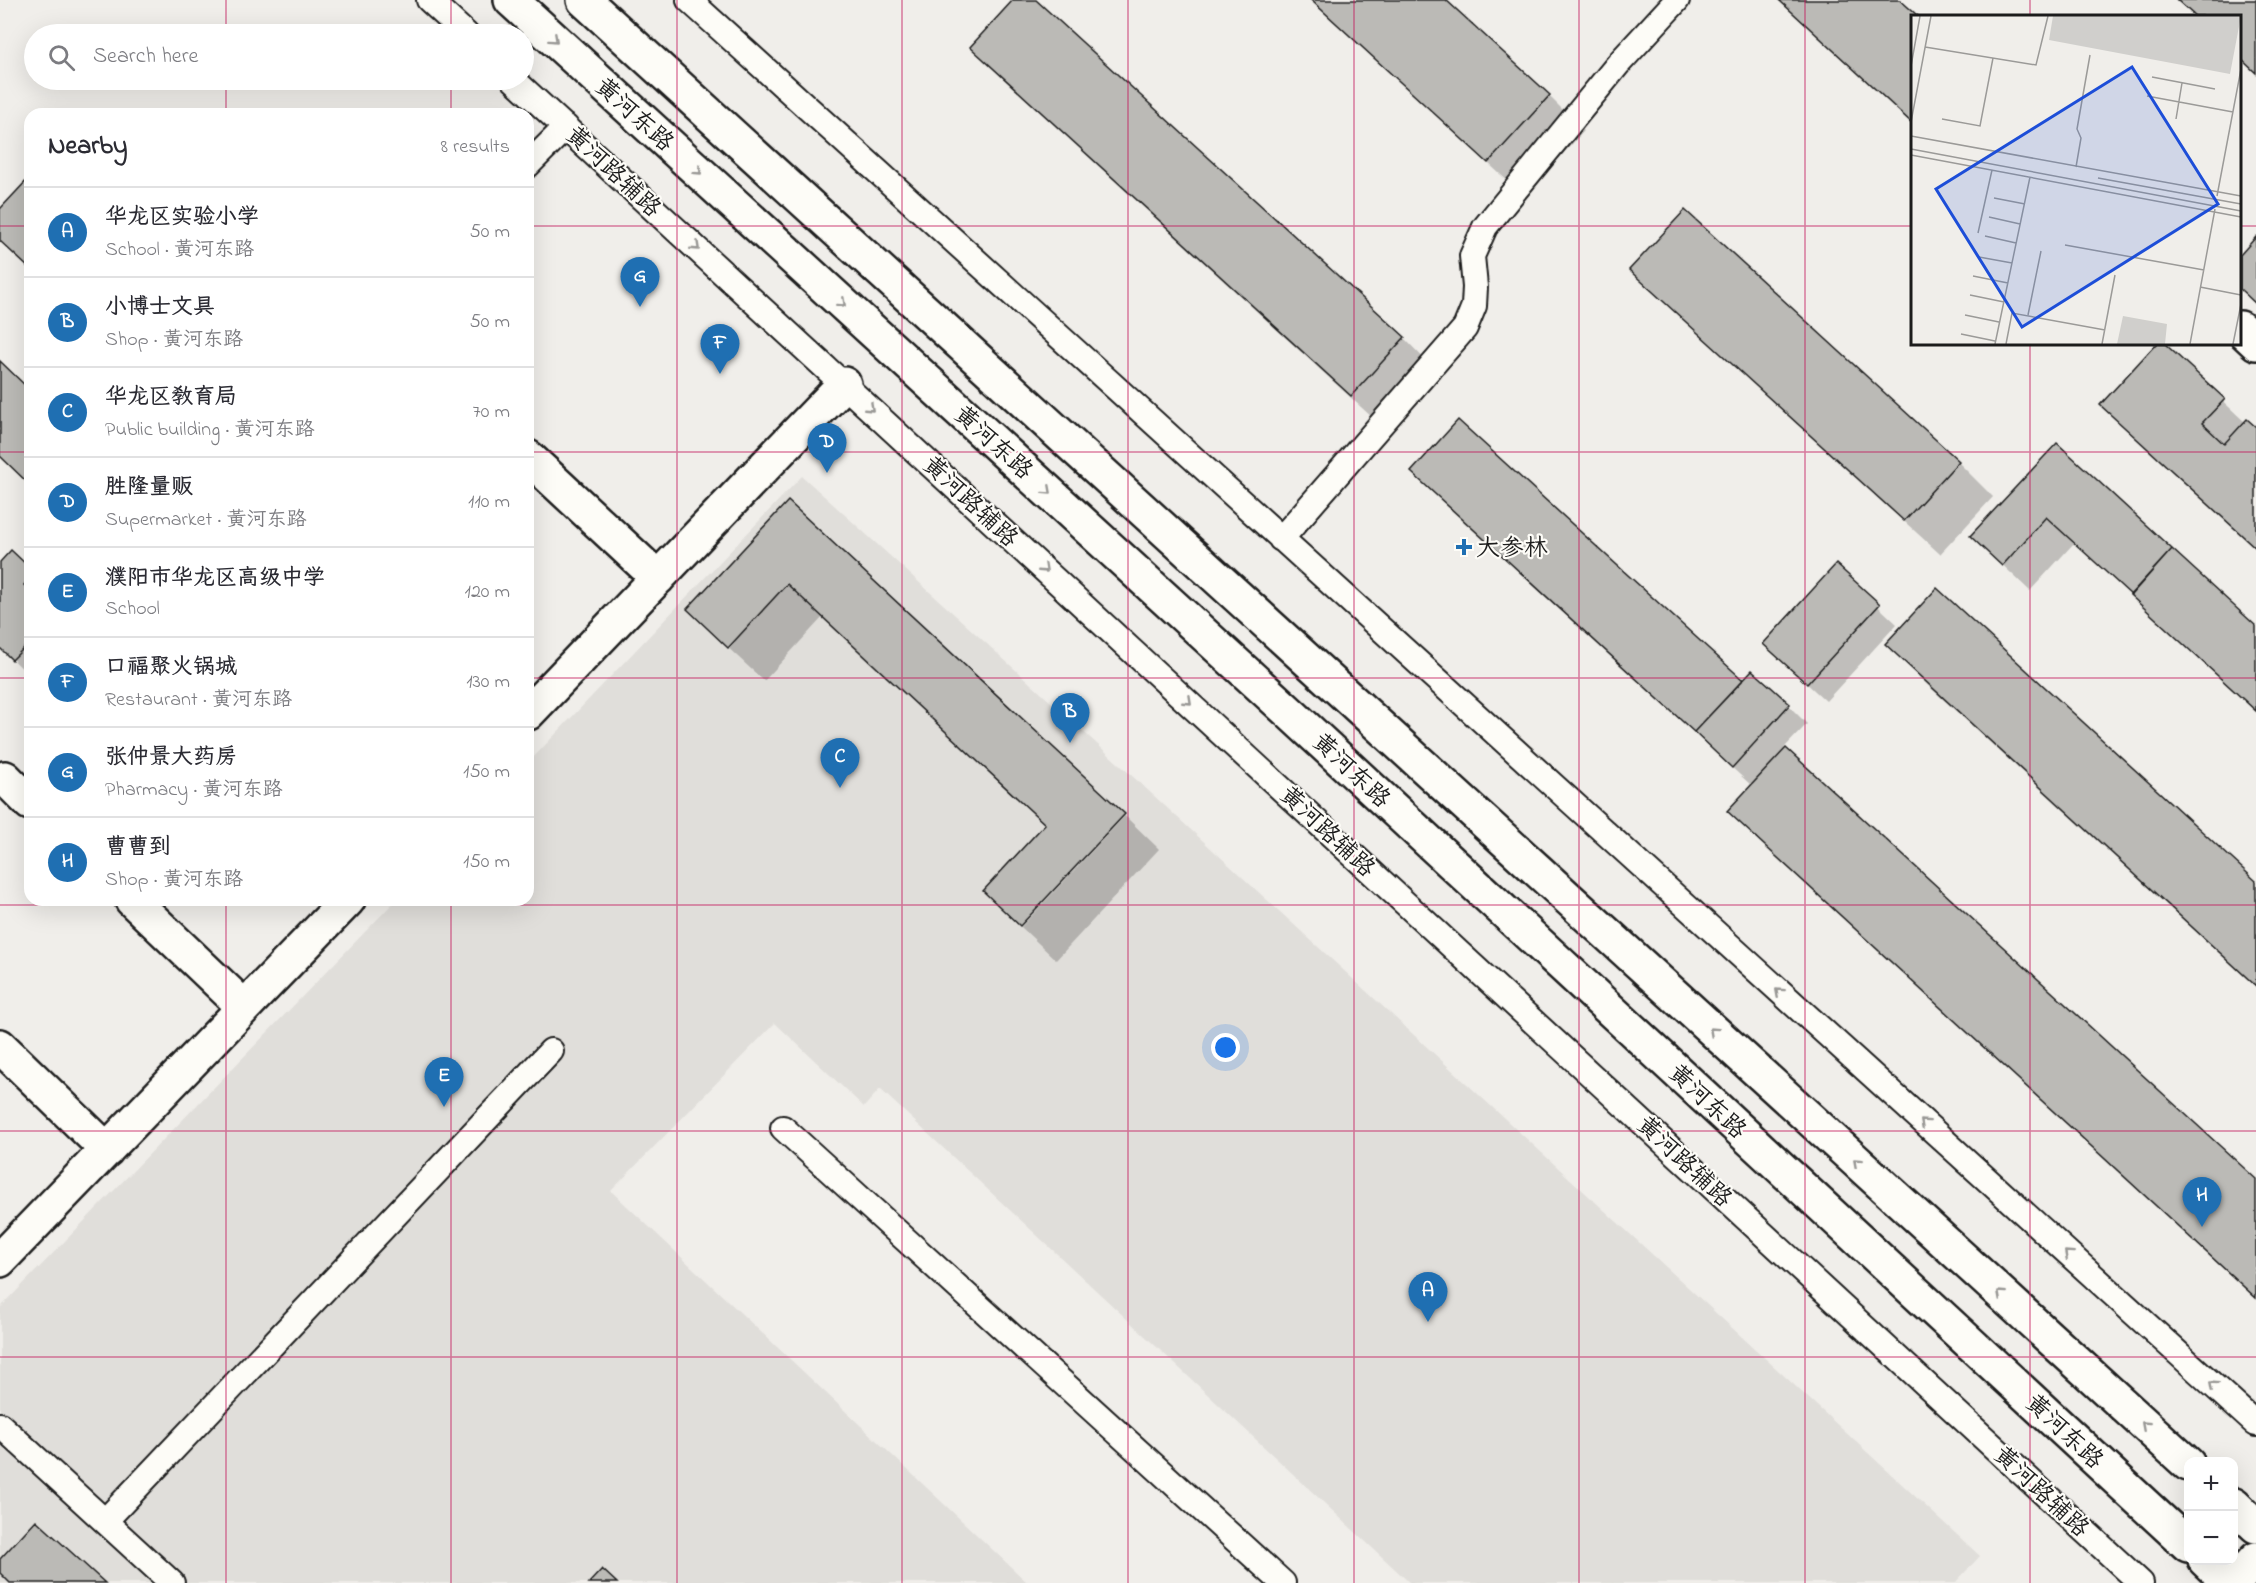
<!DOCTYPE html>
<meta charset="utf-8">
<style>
body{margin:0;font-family:"Indie Flower","LXGW WenKai TC",sans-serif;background:#f7f7f7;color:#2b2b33}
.controls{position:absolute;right:18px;bottom:18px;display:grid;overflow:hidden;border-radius:12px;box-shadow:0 6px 24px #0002}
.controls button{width:54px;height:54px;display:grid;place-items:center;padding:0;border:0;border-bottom:2px solid #e1e1e2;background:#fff;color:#2b2b33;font:30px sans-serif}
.you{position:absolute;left:1226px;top:1048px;width:21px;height:21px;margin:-15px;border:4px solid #fff;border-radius:50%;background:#1a73e8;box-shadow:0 0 0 9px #1a73e833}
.badge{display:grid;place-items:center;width:39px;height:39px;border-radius:50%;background:#1f6fb2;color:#fff;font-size:20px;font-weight:700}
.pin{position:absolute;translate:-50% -50px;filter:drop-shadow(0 2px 3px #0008)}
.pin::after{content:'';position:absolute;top:32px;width:21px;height:18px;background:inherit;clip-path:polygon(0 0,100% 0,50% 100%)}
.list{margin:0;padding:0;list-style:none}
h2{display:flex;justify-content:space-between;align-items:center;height:78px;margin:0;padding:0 24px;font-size:26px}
h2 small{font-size:20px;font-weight:400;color:#7c7c81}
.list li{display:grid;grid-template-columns:39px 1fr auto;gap:18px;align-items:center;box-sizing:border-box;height:90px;padding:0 24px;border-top:2px solid #e1e1e2}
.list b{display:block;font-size:22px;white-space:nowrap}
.list p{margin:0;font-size:20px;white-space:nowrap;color:#7c7c81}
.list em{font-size:20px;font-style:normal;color:#7c7c81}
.icon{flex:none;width:33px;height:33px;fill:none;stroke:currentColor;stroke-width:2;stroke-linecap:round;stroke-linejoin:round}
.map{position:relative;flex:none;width:2256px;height:1583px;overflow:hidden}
.search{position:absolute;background:#fff;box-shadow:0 6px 24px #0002;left:24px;top:24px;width:510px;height:66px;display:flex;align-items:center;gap:15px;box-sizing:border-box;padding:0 21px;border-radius:33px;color:#7c7c81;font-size:22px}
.panel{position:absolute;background:#fff;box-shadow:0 6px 24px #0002;left:24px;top:108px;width:510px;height:798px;border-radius:18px}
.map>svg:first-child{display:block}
</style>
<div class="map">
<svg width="2256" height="1583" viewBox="0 0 2256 1583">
<rect width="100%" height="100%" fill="#f0eeea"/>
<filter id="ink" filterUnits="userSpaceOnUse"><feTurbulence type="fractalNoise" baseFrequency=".0167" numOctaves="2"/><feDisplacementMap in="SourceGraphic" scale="12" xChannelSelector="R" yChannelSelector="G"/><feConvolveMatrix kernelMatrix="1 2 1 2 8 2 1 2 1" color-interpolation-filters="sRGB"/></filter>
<g filter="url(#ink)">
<path fill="#e0deda" d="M802,476L1152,794L1980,1556L1955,1583H1410L880,1089L864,1107L775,1023L611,1191L1028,1583H0V1308L396,900H528V763Z"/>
<path fill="#0003" d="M1015,0H1034L1404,338L1438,373L1386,430L1007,82L972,47Z
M1310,0H1444L1549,96L1584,131L1524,196Z
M1778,0H1898L1916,16H1912V124Z
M2176,0H2256V74L2240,59V16H2194Z
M1685,212L1958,462L1993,497L1940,554L1666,304L1631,270Z
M2256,239V305L2240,289V257Z
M2152,344H2162L2246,423L2256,429V549L2137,440L2102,405L2155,346Z
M2057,445L2256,628V711L2074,543L2030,591L1972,536Z
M1413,472L1743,682L1752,672L1789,706L1807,724L1784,748L2256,1181V1299L1764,846L1729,811L1752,786L1448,507Z
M788,503L1123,814L1019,925L985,891L1046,826L822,618L764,681L724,644Z
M0,564L30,570V676L0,647Z
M1836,567L1897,624L1826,701L1783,662Z
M1887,644L2256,883V987L1921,679Z
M1125,816L1159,849L1056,960L1021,927Z"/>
<path fill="#bbbab6" stroke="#1c1c1c" stroke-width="1.5" d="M1013,0H1036L1405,337L1351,396L970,47Z
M1311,0H1446L1550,95L1488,163Z
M1779,0H1900L1918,16H1912V123Z
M2177,0H2256V73L2240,58V16H2195Z
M30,177V269L0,241V209Z
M1685,210L1959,461L1904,521L1629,270Z
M2256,237V304L2240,289V255Z
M2156,344H2165L2225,399L2202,423L2224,444L2247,419L2256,427V548L2100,405Z
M0,361L30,390V485L0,456Z
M1458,420L1743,680L1694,732L1411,472Z
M2057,443L2172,549L2131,595L2046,517L2002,566L1970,536Z
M788,501L1125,814L1020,926L983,891L1045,824L787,584L728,648L687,609Z
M2172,549L2256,626V711L2130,595Z
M11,550L30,568V578L24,585L30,591V642L12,660L0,648V562Z
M1836,564L1880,604L1807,684L1763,644Z
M1937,588L2256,881V986L1885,644Z
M1752,670L1790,704L1732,768L1694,732Z
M1786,748L2256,1179V1298L1727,811Z
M36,1520L105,1583H10L0,1573V1559Z
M602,1569L617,1583H589Z"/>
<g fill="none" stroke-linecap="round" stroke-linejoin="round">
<g stroke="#1c1c1c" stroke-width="28">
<path id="service" d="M429,0L466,34
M689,0L2256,1424
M514,80L2141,1583
M528,165L566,127
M1281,539L1465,328L1474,306L1475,287L1472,256L1485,227L1619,63L1677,0
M783,1128L1283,1583
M0,1425L172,1583
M105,1521L551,1051"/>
</g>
<g stroke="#1c1c1c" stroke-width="38">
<path id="minor" d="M2240,328L2256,343
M528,457L658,578
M528,713L844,384
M5,778L30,803
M132,900L244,1007
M0,1046L107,1150
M0,1260L348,900"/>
</g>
<g stroke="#1c1c1c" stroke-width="38">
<path id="tertiary" d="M2234,1583L2256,1559"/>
</g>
<g stroke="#1c1c1c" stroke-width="38">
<path id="primary" d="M511,0L1290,713L2188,1545
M584,0L2188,1464
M2234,1505L2256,1526
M2205,1560L2229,1583"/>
</g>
<use href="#service" stroke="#fdfcf7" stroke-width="24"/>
<use href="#minor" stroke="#fdfcf7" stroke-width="33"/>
<use href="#tertiary" stroke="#fdfcf7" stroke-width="33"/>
<use href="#primary" stroke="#fdfcf7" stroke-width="33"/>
</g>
<defs><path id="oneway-chevron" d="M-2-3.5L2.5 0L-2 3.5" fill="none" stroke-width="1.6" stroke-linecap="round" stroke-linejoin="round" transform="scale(1.5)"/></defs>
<g stroke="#989794">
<use href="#oneway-chevron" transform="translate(554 39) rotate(42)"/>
<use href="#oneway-chevron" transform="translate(698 171) rotate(42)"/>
<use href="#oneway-chevron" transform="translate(696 247) rotate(43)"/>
<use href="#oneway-chevron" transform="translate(842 303) rotate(42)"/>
<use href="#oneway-chevron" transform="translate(870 408) rotate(43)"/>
<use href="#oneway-chevron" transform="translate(1048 491) rotate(42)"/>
<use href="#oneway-chevron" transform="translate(1044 569) rotate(43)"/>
<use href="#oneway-chevron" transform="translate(1188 701) rotate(43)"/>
<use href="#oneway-chevron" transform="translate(1779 992) rotate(-138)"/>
<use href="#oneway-chevron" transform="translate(1713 1031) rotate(-138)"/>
<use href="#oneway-chevron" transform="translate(1924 1123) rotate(-138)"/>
<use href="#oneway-chevron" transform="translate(1857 1162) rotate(-138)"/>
<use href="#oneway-chevron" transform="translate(2068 1254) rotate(-138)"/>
<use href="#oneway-chevron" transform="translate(2001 1294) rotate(-138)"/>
<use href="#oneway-chevron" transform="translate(2213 1385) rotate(-138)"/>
<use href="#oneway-chevron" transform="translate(2145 1425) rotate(-138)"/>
</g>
</g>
<path fill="none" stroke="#c2185b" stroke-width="1.5" stroke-opacity="0.55" d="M226,0V34M451,0V34M677,0V1583M902,0V1583M1128,0V1583M1354,0V1583M1579,0V1583M1805,0V1583M2030,0V16M226,80V114M451,80V114M0,226H30M528,226H1912M2240,226H2256M2030,344V1583M0,452H30M528,452H2256M0,678H30M528,678H2256M226,900V1583M451,900V1583M0,905H2256M0,1131H2256M0,1357H2256"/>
<path fill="#1f6fb2" stroke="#fdfcf7" stroke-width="2" d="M1461 538h6v6h6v6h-6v6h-6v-6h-6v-6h6z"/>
<g text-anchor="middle" stroke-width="4.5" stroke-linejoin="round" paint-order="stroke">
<g font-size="24" fill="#1c1c1c" stroke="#fdfcf7">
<text transform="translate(635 114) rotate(42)" y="8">黄河东路</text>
<text transform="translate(614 171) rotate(43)" y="8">黄河路辅路</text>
<text transform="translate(994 442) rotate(42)" y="8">黄河东路</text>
<text transform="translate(971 501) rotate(43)" y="8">黄河路辅路</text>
<text transform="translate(1352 770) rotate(43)" y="8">黄河东路</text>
<text transform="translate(1328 831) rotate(43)" y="8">黄河路辅路</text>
<text transform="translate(1708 1101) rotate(43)" y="8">黄河东路</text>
<text transform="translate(1685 1161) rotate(43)" y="8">黄河路辅路</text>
<text transform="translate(2065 1431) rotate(43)" y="8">黄河东路</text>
<text transform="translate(2042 1491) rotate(43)" y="8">黄河路辅路</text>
</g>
<g font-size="24" fill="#1c1c1c" stroke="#fdfcf7" text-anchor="start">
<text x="1476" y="555">大参林</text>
</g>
</g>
<g transform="translate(1911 15)">
<rect width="330" height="330" fill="#f0eeea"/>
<path d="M142,1H330L319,59L138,25ZM212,301L256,309L254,329H206Z" fill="#d0cfcc"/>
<path fill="none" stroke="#9b9a98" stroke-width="1.5" d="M14,32L125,50L137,1M0,51L9,1M241,62L304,74M236,81L322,97M31,104L69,111L82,43M265,104L271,68M0,107L20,1M0,121L330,181M0,134L330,196M0,140L330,202M165,152L170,123L166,114L179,40M187,163L330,189M306,181L330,54M83,183L114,189M78,202L109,209M67,218L81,155M74,221L105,228M154,230L293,255M68,242L101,248M62,261L97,268M289,272L330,280M59,280L93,287M54,300L88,307M117,300L130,236M50,319L84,326M84,329L119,162M95,329L101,298L194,315M191,329L204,260M279,329L304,194M322,329L330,289"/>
<path fill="#1d4ed8" fill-opacity="0.15" stroke="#1d4ed8" stroke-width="3" d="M221,52L307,189L111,312L25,174Z"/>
<rect width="330" height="330" fill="none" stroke="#1c1c1c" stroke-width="3"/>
</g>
</svg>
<div class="controls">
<button>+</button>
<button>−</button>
</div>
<div class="you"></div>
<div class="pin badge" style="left:1428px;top:1322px">A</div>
<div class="pin badge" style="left:1070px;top:743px">B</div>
<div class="pin badge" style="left:840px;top:788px">C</div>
<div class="pin badge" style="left:827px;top:473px">D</div>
<div class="pin badge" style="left:444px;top:1107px">E</div>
<div class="pin badge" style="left:720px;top:374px">F</div>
<div class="pin badge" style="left:640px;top:307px">G</div>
<div class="pin badge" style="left:2202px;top:1227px">H</div>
<div class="search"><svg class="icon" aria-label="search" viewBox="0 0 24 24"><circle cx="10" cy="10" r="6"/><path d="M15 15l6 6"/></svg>Search here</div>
<section class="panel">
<h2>Nearby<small>8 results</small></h2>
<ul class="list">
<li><span class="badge">A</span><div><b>华龙区实验小学</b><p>School · 黄河东路</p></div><em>50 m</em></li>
<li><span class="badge">B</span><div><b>小博士文具</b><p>Shop · 黄河东路</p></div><em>50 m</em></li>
<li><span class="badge">C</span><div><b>华龙区教育局</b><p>Public building · 黄河东路</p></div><em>70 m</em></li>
<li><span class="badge">D</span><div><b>胜隆量贩</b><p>Supermarket · 黄河东路</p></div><em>110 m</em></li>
<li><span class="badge">E</span><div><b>濮阳市华龙区高级中学</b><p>School</p></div><em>120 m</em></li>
<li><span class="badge">F</span><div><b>口福聚火锅城</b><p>Restaurant · 黄河东路</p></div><em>130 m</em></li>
<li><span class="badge">G</span><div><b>张仲景大药房</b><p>Pharmacy · 黄河东路</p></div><em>150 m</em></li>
<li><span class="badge">H</span><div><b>曹曹到</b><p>Shop · 黄河东路</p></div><em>150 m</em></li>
</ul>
</section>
</div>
